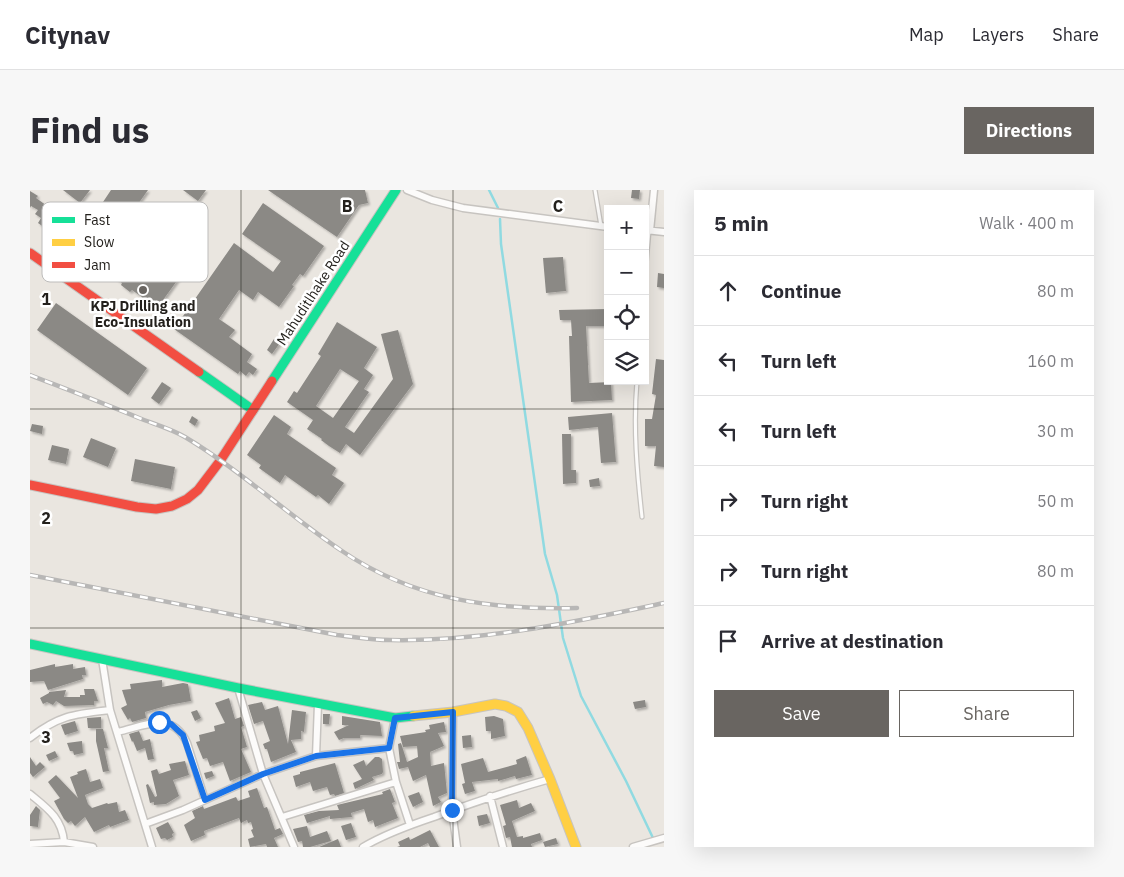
<!DOCTYPE html>
<meta charset="utf-8">
<style>
body{margin:0;font-family:"IBM Plex Sans",sans-serif;background:#f7f7f7;color:#2b2b33}
.controls{position:absolute;right:15px;top:15px;display:grid;overflow:hidden;border-radius:0px;box-shadow:0 5px 20px #0002}
.controls button{width:45px;height:45px;display:grid;place-items:center;padding:0;border:0;border-bottom:1px solid #e1e1e2;background:#fff;color:#2b2b33;font:25px sans-serif}
.stop{position:absolute;width:15px;height:15px;margin:-11px;border:4px solid #1a73e8;border-radius:50%;background:#fff}
.stop.end{background:#1a73e8;border-color:#fff;box-shadow:0 1px 5px #0008}
.list{margin:0;padding:0;list-style:none}
h2{display:flex;justify-content:space-between;align-items:center;height:65px;margin:0;padding:0 20px;font-size:21px}
h2 small{font-size:16px;font-weight:400;color:#7c7c81}
.list li{display:grid;grid-template-columns:32px 1fr auto;gap:15px;align-items:center;box-sizing:border-box;height:70px;padding:0 20px;border-top:1px solid #e1e1e2}
.list b{display:block;font-size:19px;white-space:nowrap}
.list em{font-size:16px;font-style:normal;color:#7c7c81}
.actions{display:flex;gap:10px;padding:15px 20px}
.actions a{flex:1;padding:11px 0;border:1px solid #696561;border-radius:0px;text-align:center;font-size:18px;color:#696561}
.actions .main{background:#696561;color:#fff}
.icon{flex:none;width:28px;height:28px;fill:none;stroke:currentColor;stroke-width:2;stroke-linecap:round;stroke-linejoin:round}
.map{position:relative;flex:none;width:634px;height:657px;overflow:hidden;border-radius:0px}
header{display:flex;align-items:center;gap:30px;box-sizing:border-box;height:70px;padding:0 25px;background:#fff;border-bottom:1px solid #e1e1e2}
header strong{font-size:24px}
nav{display:flex;gap:28px;margin-inline-start:auto;font-size:18px}
.intro{display:flex;align-items:center;justify-content:space-between;box-sizing:border-box;height:120px;padding:0 30px}
h1{margin:0;font-size:35px}
.button{padding:12px 22px;border-radius:0px;background:#696561;color:#fff;font-size:18px;font-weight:700}
main{display:flex;gap:30px;padding:0 30px}
aside{flex:1;background:#fff;border-radius:0px;box-shadow:0 5px 20px #0002}
.map>svg:first-child{display:block}
</style>
<header>
<strong>Citynav</strong>
<nav><a>Map</a><a>Layers</a><a>Share</a></nav>
</header>
<div class="intro"><h1>Find us</h1><a class="button">Directions</a></div>
<main>
<div class="map">
<svg width="634" height="657" viewBox="0 0 634 657">
<defs>
<filter id="shadow"><feDropShadow dx="2" dy="2" stdDeviation="1" flood-color="#0004"/></filter>
</defs>
<rect width="100%" height="100%" fill="#eae6e0"/>
<g fill="none" stroke-linecap="round" stroke-linejoin="round">
<path stroke="#90dae1" stroke-width="2.5" d="M459,0L468,18
M470,29L471,54L515,364L527,405L533,448L551,506L596,591L623,648"/>
</g>
<path fill="#8b8985" fill-rule="evenodd" filter="url(#shadow)" d="M33,0H60L50,13Z
M81,0H118L89,41L65,24Z
M153,0H176L168,11Z
M238,0H335L338,13L329,15L307,47Z
M602,0H610L609,9L601,8Z
M0,1L8,6L6,8L20,18L22,15L68,48L67,50L71,54L64,65L59,62L56,65L40,54L32,53L25,45L8,33L11,28L5,24L8,20L1,16L0,18Z
M233,13L294,56L273,86L270,84L262,95L264,96L249,117L228,102L223,110L209,100L189,129L205,140L199,147L222,164L217,172L227,179L223,185L219,182L216,186L210,181L208,184L144,139L204,53L243,82L251,71L212,44Z
M112,45L136,63L137,62L157,77L128,117L121,113L120,115L111,109L112,107L102,100L100,102L91,95L92,93L86,89L101,67L97,64Z
M533,67L536,101L516,103L513,68Z
M628,83L634,84V98L627,97Z
M26,113L117,178L98,205L7,140Z
M578,119V136H556L559,193L581,192L582,210L541,212L539,146H542L541,130H530L529,120Z
M307,132L347,157L334,178L343,185L334,199L339,202L315,237L324,243L363,189L351,144L368,140L383,194L330,265L316,254L310,263L299,256L291,250L292,249L277,239L283,230L257,212L264,201L267,203L291,166L288,164ZM310,179L329,191L303,228L286,216Z
M244,149L250,153L242,164L237,160Z
M626,169L634,170V277L624,276L626,256H615V229H622L626,205L622,204Z
M132,192L141,198L129,214L121,208Z
M582,223L586,272L571,273L568,237L539,240L538,227Z
M244,225L261,237L257,244L306,278L302,285L314,293L299,314L288,305L286,307L255,285L250,293L229,278L231,275L217,265Z
M162,226L168,230L165,236L159,232Z
M2,234L13,236L12,244L0,241Z
M532,244H541V280H546V293L533,294Z
M61,248L86,258L78,277L53,267Z
M22,255L39,259L36,274L18,270Z
M105,269L145,277L141,299L101,291Z
M569,288L570,296L560,297L559,290Z
M25,474V477L43,474V479L55,477L56,485H52L53,489L18,500L14,491L0,492V480Z
M132,490V497L153,493L158,494L161,511L139,515L115,522L116,528L102,532L100,528L98,530L91,518L97,515L92,500L101,499L100,494Z
M54,499H64L68,511H64V515L34,516L26,511L23,515L17,512L13,514L10,508L19,503V502L36,500L34,507H50V505H55Z
M199,508L205,529L211,527L214,536L211,537L217,557L211,559L221,582L200,591L193,572L180,576L177,568L173,569L166,552L170,551L169,545L185,541L184,536L195,533L185,513Z
M615,510L616,517L605,519L603,512Z
M232,512L235,520L248,516L258,554L262,520L276,522L274,542L271,541V549L261,550L266,562L241,572L237,559H235L233,554L240,551L233,531L224,534L218,515Z
M167,520L171,528L165,531L161,522Z
M293,524H300L299,534H293Z
M312,526L350,532L352,546L330,545V548H314L309,550L304,542L319,535H312Z
M464,526L473,529L475,546L461,549V541H456L455,527Z
M71,527V538H58L57,528Z
M45,531L48,541L35,545L31,535Z
M414,532L416,542L408,543L414,556L400,562L401,576L414,573L417,603L408,607L411,612L403,616L396,585L383,591L378,577L369,579L367,572H370L368,554L371,553L377,572L388,567L387,556L373,557L370,546L396,542L395,540L400,539L399,535Z
M66,539H73L78,558H74L79,581L73,582L66,551Z
M109,541L113,551L120,549L124,569L118,570L115,558L107,561L103,551L102,552L99,544Z
M441,545L442,557L433,558L432,546Z
M52,551L53,563L44,565L43,561H40L37,553Z
M25,561L28,567L19,571L16,565Z
M496,566L502,585L486,589L485,586L468,591V589L442,592L445,601L435,604L432,594L435,593L431,574L453,568L458,582L487,574L486,570Z
M0,567L6,576L10,572L15,577L3,587L0,583Z
M345,567H349L352,569L353,582L352,584L342,587L344,590L325,599L323,593L332,589L323,575L334,570L336,576Z
M155,571L159,585L143,590L149,606L136,614L124,615V612L120,613L116,595L118,594L125,607L127,606L121,581L127,579L129,584L141,580L139,574Z
M305,573L314,603L305,606L304,604L300,605L297,597L283,601L280,592L266,597L263,586L270,584V582Z
M56,579L60,592L70,589L73,598L55,605L58,614L62,618L77,613L78,614L87,612L89,622L95,620L99,630L80,637L79,635L64,642L55,627L45,636L41,631L38,633L34,629L24,611L30,608L18,592L26,585L48,608L40,587L48,584L47,582Z
M182,581L184,586L176,589L174,583Z
M227,598L234,618L237,617L245,640L250,638L253,644L244,648L248,657H237L236,654L220,657L218,649L224,647L221,640L223,639L221,632L218,633L217,630L211,633L209,628L174,641L175,645L161,651L154,635L165,628L162,621L173,616L174,619L206,607L208,611L220,607L218,601Z
M360,599L365,612L362,613L368,628L345,637L343,630L338,632L334,619L321,623L322,627L300,629V626L277,633L274,625L289,621L309,620L307,615L353,604L352,602Z
M389,602L393,612L383,617L378,606Z
M487,610L489,618L501,613L505,621L482,631L487,647L493,646V648L510,643L512,650L501,654L502,657H482L480,647L476,648L473,636L476,635L470,615Z
M6,616L10,620L8,637L0,636V625Z
M457,624L460,633L449,636L447,626Z
M138,632L144,643L142,644L143,647L137,650L135,648L131,649L126,638Z
M321,633L326,647L316,650L311,636Z
M277,636L280,647L297,641L301,651L280,657H273L272,651L268,652L263,639Z
M400,640L409,657H400L398,653L390,657H367L370,656L368,652L379,647L380,650Z
M526,648L528,654L515,657L513,652Z
M308,649L311,657H289Z"/>
<g fill="none" stroke-linecap="round" stroke-linejoin="round">
<g stroke="#c7c4c0" stroke-width="5.5">
<path id="lane" d="M565,0L571,36
M615,85L619,41
M607,191C603,237 607,282 612,327"/>
</g>
<g stroke="#c7c4c0" stroke-width="9">
<path id="street" d="M377,0L402,10L433,18L578,37
M615,40L634,42
M620,41L624,0
M72,469L80,520L122,657
M423,522L422,620L427,657
M87,542C115,536 142,520 157,553L175,610
M0,548C29,525 45,524 80,520
M286,566L288,514
M366,592L380,635
M0,604C17,618 32,628 34,652
M460,606L473,657
M252,627L366,592L359,558
M115,634L153,620L233,584L208,498
M0,654L34,652L63,657
M264,657L233,584L286,566L359,558L365,528
M333,657C355,644 380,635 404,627C442,613 481,600 520,589
M603,657L634,648"/>
</g>
<g stroke="#c7c4c0" stroke-width="11">
<path id="fast" d="M169,182L223,220
M242,191L366,0
M0,454L208,498L365,528L383,526"/>
</g>
<g stroke="#c7c4c0" stroke-width="11">
<path id="slow" d="M383,526L423,522L465,514L476,516L488,522L498,538L520,589L546,657"/>
</g>
<g stroke="#c7c4c0" stroke-width="11">
<path id="jam" d="M0,63L169,182
M0,295L107,317L126,319L142,316L157,309L168,300L190,271L242,191"/>
</g>
<use href="#lane" stroke="#fcfbfa" stroke-width="3"/>
<use href="#street" stroke="#fcfbfa" stroke-width="6"/>
<use href="#fast" stroke="#16e098" stroke-width="9"/>
<use href="#slow" stroke="#ffcf43" stroke-width="9"/>
<use href="#jam" stroke="#f24e42" stroke-width="9"/>
<g stroke="#b8b7b6" stroke-width="4.5">
<path id="rail" d="M0,185C36,199 73,213 109,228C124,234 141,239 155,247C210,280 258,325 312,361C384,410 462,420 547,418
M0,385L307,445C325,447 343,450 360,450C453,452 544,432 634,413"/>
</g>
<use href="#rail" stroke="#fff" stroke-width="2.5" stroke-dasharray="8" stroke-linecap="butt"/>
</g>
<g fill="none" stroke-linecap="round" stroke-linejoin="round">
<path stroke="#1a73e8" stroke-width="6" d="M129,532L141,534L153,545L175,610L233,584L286,566L359,558L365,528L423,522L422,620"/>
</g>
<path fill="none" stroke="#23201c" stroke-width="1" stroke-opacity="0.55" d="M211,0V657M423,0V657M0,219H634M0,438H634"/>
<circle fill="#696561" stroke="#fff" stroke-width="2" cx="113" cy="100" r="5"/>
<g text-anchor="middle" stroke-width="5" stroke-linejoin="round" paint-order="stroke">
<g font-size="14" fill="#23201c" stroke="#fff">
<text transform="translate(283 103) rotate(-57)" y="5">Mahuditlhake Road</text>
</g>
<g font-size="14" font-weight="bold" fill="#23201c" stroke="#fff">
<text x="113" y="121">KPJ Drilling and<tspan x="113" dy="16">Eco-Insulation</tspan></text>
</g>
</g>
<rect x="12" y="12" width="166" height="80" rx="8" fill="#fff" stroke="#bdbcbb" stroke-width="1"/>
<rect x="22" y="27" width="23" height="6" fill="#16e098"/>
<rect x="22" y="49" width="23" height="7" fill="#ffcf43"/>
<rect x="22" y="72" width="23" height="6" fill="#f24e42"/>
<g font-size="14" fill="#23201c">
<text x="54" y="35">Fast</text>
<text x="54" y="57">Slow</text>
<text x="54" y="80">Jam</text>
</g>
<g font-size="16" text-anchor="middle" font-weight="bold" fill="#23201c" stroke="#fff" stroke-width="5" stroke-linejoin="round" paint-order="stroke">
<text x="317" y="22">B</text>
<text x="528" y="22">C</text>
<text x="16" y="115">1</text>
<text x="16" y="334">2</text>
<text x="16" y="553">3</text>
</g>
</svg>
<div class="controls">
<button>+</button>
<button>−</button>
<button><svg class="icon" aria-label="locate" viewBox="0 0 24 24"><circle cx="12" cy="12" r="6"/><path d="M12 2v4M12 18v4M2 12h4M18 12h4"/></svg></button>
<button><svg class="icon" aria-label="layers" viewBox="0 0 24 24"><path d="M12 4l9 5-9 5-9-5zM3 14l9 5 9-5"/></svg></button>
</div>
<div class="stop" style="left:129px;top:532px"></div>
<div class="stop end" style="left:422px;top:620px"></div>
</div>
<aside>
<h2>5 min<small>Walk · 400 m</small></h2>
<ul class="list">
<li><svg class="icon" aria-label="ahead" viewBox="0 0 24 24"><path d="M12 20V5M6 11l6-6 6 6"/></svg><div><b>Continue</b></div><em>80 m</em></li>
<li><svg class="icon" aria-label="left" viewBox="0 0 24 24"><path d="M17 20v-9H6M10 6l-5 5 5 5"/></svg><div><b>Turn left</b></div><em>160 m</em></li>
<li><svg class="icon" aria-label="left" viewBox="0 0 24 24"><path d="M17 20v-9H6M10 6l-5 5 5 5"/></svg><div><b>Turn left</b></div><em>30 m</em></li>
<li><svg class="icon" aria-label="right" viewBox="0 0 24 24"><path d="M7 20v-9h11M14 6l5 5-5 5"/></svg><div><b>Turn right</b></div><em>50 m</em></li>
<li><svg class="icon" aria-label="right" viewBox="0 0 24 24"><path d="M7 20v-9h11M14 6l5 5-5 5"/></svg><div><b>Turn right</b></div><em>80 m</em></li>
<li><svg class="icon" aria-label="arrive" viewBox="0 0 24 24"><path d="M6 21V4h12l-3 4 3 4H6"/></svg><div><b>Arrive at destination</b></div></li>
</ul>
<div class="actions"><a class="main">Save</a><a>Share</a></div>
</aside>
</main>
